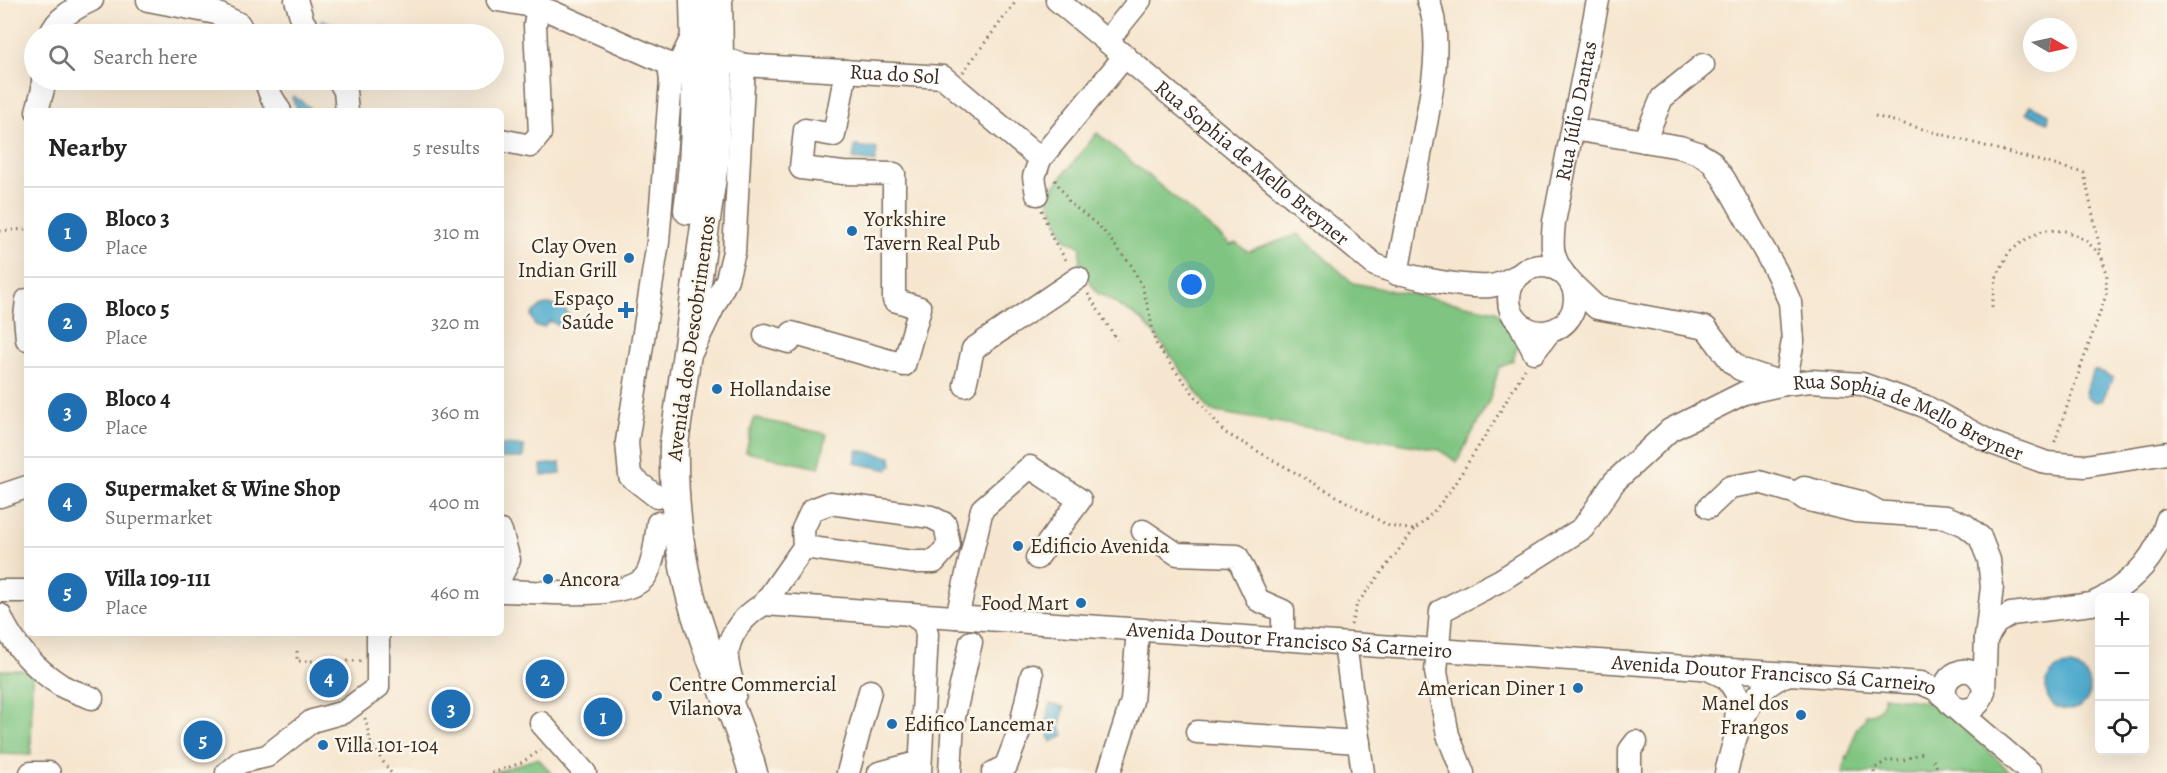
<!DOCTYPE html>
<meta charset="utf-8">
<style>
body{margin:0;font-family:Alegreya,serif;background:#f6f6f6;color:#222}
.controls{position:absolute;right:18px;bottom:18px;display:grid;overflow:hidden;border-radius:9px;box-shadow:0 6px 24px #0002}
.controls button{width:54px;height:54px;display:grid;place-items:center;padding:0;border:0;border-bottom:2px solid #e0e0e0;background:#fff;color:#222;font:30px sans-serif}
.compass{position:absolute;left:2023px;top:18px;width:54px;height:54px;border-radius:50%;background:#fff;box-shadow:0 6px 24px #0002;rotate:99deg}
.you{position:absolute;left:1192px;top:285px;width:21px;height:21px;margin:-15px;border:4px solid #fff;border-radius:50%;background:#1a73e8;box-shadow:0 0 0 9px #1a73e833}
.badge{display:grid;place-items:center;width:39px;height:39px;border-radius:50%;background:#1f6fb2;color:#fff;font-size:20px;font-weight:700}
.pin{position:absolute;translate:-50% -50%;border:3px solid #fff;box-shadow:0 2px 6px #0006}
.list{margin:0;padding:0;list-style:none}
h2{display:flex;justify-content:space-between;align-items:center;height:78px;margin:0;padding:0 24px;font-size:26px}
h2 small{font-size:20px;font-weight:400;color:#767676}
.list li{display:grid;grid-template-columns:39px 1fr auto;gap:18px;align-items:center;box-sizing:border-box;height:90px;padding:0 24px;border-top:2px solid #e0e0e0}
.list b{display:block;font-size:22px;white-space:nowrap}
.list p{margin:0;font-size:20px;white-space:nowrap;color:#767676}
.list em{font-size:20px;font-style:normal;color:#767676}
.icon{flex:none;width:33px;height:33px;fill:none;stroke:currentColor;stroke-width:2;stroke-linecap:round;stroke-linejoin:round}
.map{position:relative;flex:none;width:2167px;height:773px;overflow:hidden}
.search{position:absolute;background:#fff;box-shadow:0 6px 24px #0002;left:24px;top:24px;width:480px;height:66px;display:flex;align-items:center;gap:15px;box-sizing:border-box;padding:0 21px;border-radius:33px;color:#767676;font-size:22px}
.panel{position:absolute;background:#fff;box-shadow:0 6px 24px #0002;left:24px;top:108px;width:480px;height:528px;border-radius:9px}
.map>svg:first-child{display:block}
</style>
<div class="map">
<svg width="2167" height="773" viewBox="0 0 2167 773">
<rect width="100%" height="100%" fill="#fbf7ec"/>
<filter id="ink" filterUnits="userSpaceOnUse"><feTurbulence type="fractalNoise" baseFrequency=".0167" numOctaves="2"/><feDisplacementMap in="SourceGraphic" scale="12" xChannelSelector="R" yChannelSelector="G"/><feConvolveMatrix kernelMatrix="1 2 1 2 8 2 1 2 1" color-interpolation-filters="sRGB"/></filter>
<filter id="wash" filterUnits="userSpaceOnUse"><feTurbulence type="fractalNoise" baseFrequency=".008" numOctaves="4" result="noise"/><feDisplacementMap in="SourceGraphic" scale="24" xChannelSelector="R" yChannelSelector="G"/><feGaussianBlur stdDeviation="1.35" result="paint"/><feColorMatrix in="noise" values="0 0 0 0 0 0 0 0 0 0 0 0 0 0 0 0 0 1.4 0 .05"/><feComposite in="paint" operator="in"/></filter>
<g filter="url(#wash)">
<rect width="100%" height="100%" fill="#f6e6cf"/>
<path fill="#7fc581" stroke="#5d7850" stroke-width="1.5" d="M1097,133L1231,245L1236,243L1248,252L1298,234L1353,283L1496,311L1519,342L1513,360L1499,368L1489,401L1457,462L1439,450L1210,411L1158,338L1143,321L1114,302L1097,293L1079,265L1081,247L1065,239L1047,195Z
M754,418L827,434L819,468L746,452Z
M0,670H26L32,676L31,755L0,754Z
M1884,696L1926,702L1949,712L2011,773H1842L1846,756L1848,759L1856,729L1865,719L1866,714C1878,715 1882,707 1884,696Z
M538,758L551,773H493Z"/>
<path fill="#50abce" stroke="#466a76" stroke-width="1.5" d="M322,19L334,24L339,30V33C331,36 322,30 320,22Z
M294,96L309,107L310,111H298L292,98Z
M2030,105L2049,114L2048,122L2026,113Z
M855,146L877,149L875,162L853,159Z
M550,304L565,309L569,316L567,325L562,327L550,321L544,327L535,326L531,316C535,308 542,305 550,304Z
M2094,370L2113,377L2102,401L2095,402L2087,398L2085,392Z
M501,445L524,446L523,458H501Z
M858,450L891,457L892,466L889,467L888,470L855,463Z
M560,463L561,474L542,476L541,465Z
M2046 688a22 22 0 1 1 44 0a22 22 0 1 1-44 0Z
M1050,704L1064,707L1060,726L1064,735L1051,742L1046,726Z"/>
</g>
<g filter="url(#ink)">
<g fill="none" stroke-linecap="round" stroke-linejoin="round">
<g stroke="#7c6c5c" stroke-width="25">
<g id="minor">
<path d="M148,0L216,13L239,24L244,34"/>
<path d="M296,0L303,22L312,34"/>
<path d="M498,0L538,7L552,12L669,64L671,81"/>
<path id="s1" d="M1057,0L1375,265C1402,276 1461,288 1490,286C1501,285 1512,278 1521,274"/>
<path d="M51,34C56,18 77,7 92,0"/>
<path d="M1107,41L1140,0"/>
<path id="s2" d="M719,57L744,65L943,77L1040,159"/>
<path d="M265,80L271,96L280,111"/>
<path d="M339,80L345,91L347,111"/>
<path d="M37,111L43,89V80"/>
<path d="M501,140L530,146L540,134L535,25L538,7"/>
<path d="M1644,141L1662,98L1703,65"/>
<path d="M1037,194L1034,177L1040,159L1125,56"/>
<circle cx="1542" cy="299" r="33"/>
<path d="M1397,274C1404,236 1411,198 1419,160C1427,114 1446,44 1428,0"/>
<path id="s3" d="M1564,274C1550,255 1552,244 1554,222L1598,0"/>
<path id="s4" d="M1571,283L1597,308L1706,328L1730,360L1740,369L1785,384L1811,381L1862,384L1924,406L1992,443L2047,463L2085,466L2167,453"/>
<path d="M27,300L25,317L27,339"/>
<path d="M1520,324L1534,352L1550,331"/>
<path d="M765,335L789,342L792,333L904,365L920,308L894,300V174L843,173L801,168L805,130L834,135L846,71"/>
<path d="M692,351L727,279L734,252L744,65"/>
<path d="M965,385L973,349L1078,278"/>
<path d="M0,496L27,487"/>
<path d="M657,497L630,476L627,442L658,242L671,81L694,33"/>
<path d="M1709,507L1730,487L1759,482L1797,493"/>
<path d="M1877,511L1860,502L1804,488L1797,493L1805,499L1856,511L1946,517L1965,525L1980,537L1989,560L1992,587L1986,637L1984,691C1981,702 1977,708 1965,710C1958,709 1953,708 1949,702C1931,677 1977,652 1984,691"/>
<path d="M501,531L509,560L501,576"/>
<path d="M1143,531L1177,554L1237,556L1258,600L1283,611V640"/>
<path d="M0,591H27"/>
<path d="M501,591C535,591 617,601 642,580C654,570 656,538 658,523"/>
<path d="M2104,598C2135,579 2157,557 2167,520"/>
<path d="M764,604L804,547L803,529L812,510L830,503L931,517L945,524L949,545L934,562H912L804,547"/>
<path d="M911,614L924,623L927,634L920,773"/>
<path d="M0,615C12,644 35,669 62,686C71,691 82,694 92,698"/>
<path d="M957,617L982,509L1030,467L1080,500L1037,558"/>
<path d="M1986,639L1996,623L2011,614L2092,604L2100,600"/>
<path d="M1345,644L1363,773"/>
<path d="M1708,669L1727,678L1737,694L1736,726"/>
<path id="s5" d="M735,694C733,682 727,668 727,657C728,633 745,615 764,604L1921,683L1935,689L1947,699"/>
<path d="M1955,708L2031,773"/>
<path d="M541,723L585,773"/>
<path d="M1197,732L1359,742"/>
<path d="M950,772L953,721L971,642"/>
<path d="M31,773H49"/>
<path d="M227,773L240,762L267,756L312,721L344,712L378,687V633"/>
<path d="M848,773L870,691"/>
<path d="M879,773L920,762"/>
<path d="M993,773L1006,766L1020,729L1032,675"/>
<path d="M1109,773L1132,701L1138,630"/>
<path d="M1463,773L1448,735L1436,672L1441,611L1501,580L1583,528L1614,482L1670,430L1744,393L1785,384L1793,341L1790,302L1776,271L1724,179L1711,161L1698,153L1680,147L1573,129"/>
<path d="M1630,773V750L1636,742"/>
<path d="M1726,773C1736,733 1746,689 1789,674"/>
</g>
</g>
<g stroke="#7c6c5c" stroke-width="31">
<path id="major" d="M718,0L719,57L714,163L674,444C673,507 680,570 701,630C717,678 740,724 753,773
M688,210C698,140 696,71 694,0"/>
</g>
<path stroke="#7c6c5c" stroke-width="3" stroke-dasharray="1.5 4.5" stroke-linecap="butt" d="M963,72L1017,0
M1875,116L2084,173L2101,253
M1055,180L1070,203L1100,227L1131,265L1142,286L1149,311L1155,342L1173,368L1224,432L1389,526L1414,530C1438,511 1453,487 1469,461C1489,431 1507,400 1525,369
M1042,210L1052,238L1068,263
M0,231L27,229
M1088,294L1117,340
M1992,307L1996,278L2009,252L2025,240L2044,230L2066,231L2085,240L2101,255L2107,273L2106,295L2054,444
M1351,625L1357,604L1414,530
M297,651V661H361
M365,718L371,744L391,773
M1933,760L1940,773
M492,773L521,763L541,750
M1874,773L1875,768L1888,760H1903L1922,753"/>
<use href="#minor" stroke="#fff" stroke-width="22"/>
<use href="#major" stroke="#fff" stroke-width="28"/>
</g>
</g>
<g fill="#1f6fb2" stroke="#fbf7ec" stroke-width="2">
<circle cx="852" cy="231" r="6"/>
<circle cx="629" cy="258" r="6"/>
<path d="M623 301h6v6h6v6h-6v6h-6v-6h-6v-6h6z"/>
<circle cx="717" cy="389" r="6"/>
<circle cx="1018" cy="546" r="6"/>
<circle cx="548" cy="579" r="6"/>
<circle cx="1081" cy="603" r="6"/>
<circle cx="1578" cy="688" r="6"/>
<circle cx="657" cy="696" r="6"/>
<circle cx="1801" cy="715" r="6"/>
<circle cx="892" cy="724" r="6"/>
<circle cx="323" cy="745" r="6"/>
</g>
<g text-anchor="middle" stroke-width="5" stroke-linejoin="round" paint-order="stroke">
<g font-size="21" fill="#3b2a1e" stroke="#fbf7ec">
<text dy="7" stroke="none"><textPath href="#s2" startOffset="177">Rua do Sol</textPath></text>
<text dy="7" stroke="none"><textPath href="#s3" startOffset="168">Rua Júlio Dantas</textPath></text>
<text dy="7" stroke="none"><textPath href="#s1" startOffset="254">Rua Sophia de Mello Breyner</textPath></text>
<text transform="translate(691 338) rotate(-82)" y="7">Avenida dos Descobrimentos</text>
<text dy="7" stroke="none"><textPath href="#s4" startOffset="378">Rua Sophia de Mello Breyner</textPath></text>
<text dy="7" stroke="none"><textPath href="#s5" startOffset="632">Avenida Doutor Francisco Sá Carneiro</textPath></text>
<text dy="7" stroke="none"><textPath href="#s5" startOffset="1118">Avenida Doutor Francisco Sá Carneiro</textPath></text>
</g>
<g font-size="21" fill="#3b2a1e" stroke="#fbf7ec" text-anchor="start">
<text x="864" y="226">Yorkshire<tspan x="864" dy="24">Tavern Real Pub</tspan></text>
<text x="617" y="253" text-anchor="end">Clay Oven<tspan x="617" dy="24">Indian Grill</tspan></text>
<text x="614" y="305" text-anchor="end">Espaço<tspan x="614" dy="24">Saúde</tspan></text>
<text x="729" y="396">Hollandaise</text>
<text x="1030" y="553">Edificio Avenida</text>
<text x="560" y="586">Ancora</text>
<text x="1069" y="610" text-anchor="end">Food Mart</text>
<text x="669" y="691">Centre Commercial<tspan x="669" dy="24">Vilanova</tspan></text>
<text x="1566" y="695" text-anchor="end">American Diner 1</text>
<text x="1789" y="710" text-anchor="end">Manel dos<tspan x="1789" dy="24">Frangos</tspan></text>
<text x="904" y="731">Edifico Lancemar</text>
<text x="335" y="752">Villa 101-104</text>
</g>
</g>
</svg>
<div class="controls">
<button>+</button>
<button>−</button>
<button><svg class="icon" aria-label="locate" viewBox="0 0 24 24"><circle cx="12" cy="12" r="6"/><path d="M12 2v4M12 18v4M2 12h4M18 12h4"/></svg></button>
</div>
<svg class="compass" viewBox="-18 -18 36 36"><path d="M0-13l5 13h-10z" fill="#e53935"/><path d="M0 13l5-13h-10z" fill="#767676"/></svg>
<div class="you"></div>
<div class="pin badge" style="left:603px;top:717px">1</div>
<div class="pin badge" style="left:545px;top:679px">2</div>
<div class="pin badge" style="left:451px;top:709px">3</div>
<div class="pin badge" style="left:329px;top:678px">4</div>
<div class="pin badge" style="left:203px;top:740px">5</div>
<div class="search"><svg class="icon" aria-label="search" viewBox="0 0 24 24"><circle cx="10" cy="10" r="6"/><path d="M15 15l6 6"/></svg>Search here</div>
<section class="panel">
<h2>Nearby<small>5 results</small></h2>
<ul class="list">
<li><span class="badge">1</span><div><b>Bloco 3</b><p>Place</p></div><em>310 m</em></li>
<li><span class="badge">2</span><div><b>Bloco 5</b><p>Place</p></div><em>320 m</em></li>
<li><span class="badge">3</span><div><b>Bloco 4</b><p>Place</p></div><em>360 m</em></li>
<li><span class="badge">4</span><div><b>Supermaket &amp; Wine Shop</b><p>Supermarket</p></div><em>400 m</em></li>
<li><span class="badge">5</span><div><b>Villa 109-111</b><p>Place</p></div><em>460 m</em></li>
</ul>
</section>
</div>
